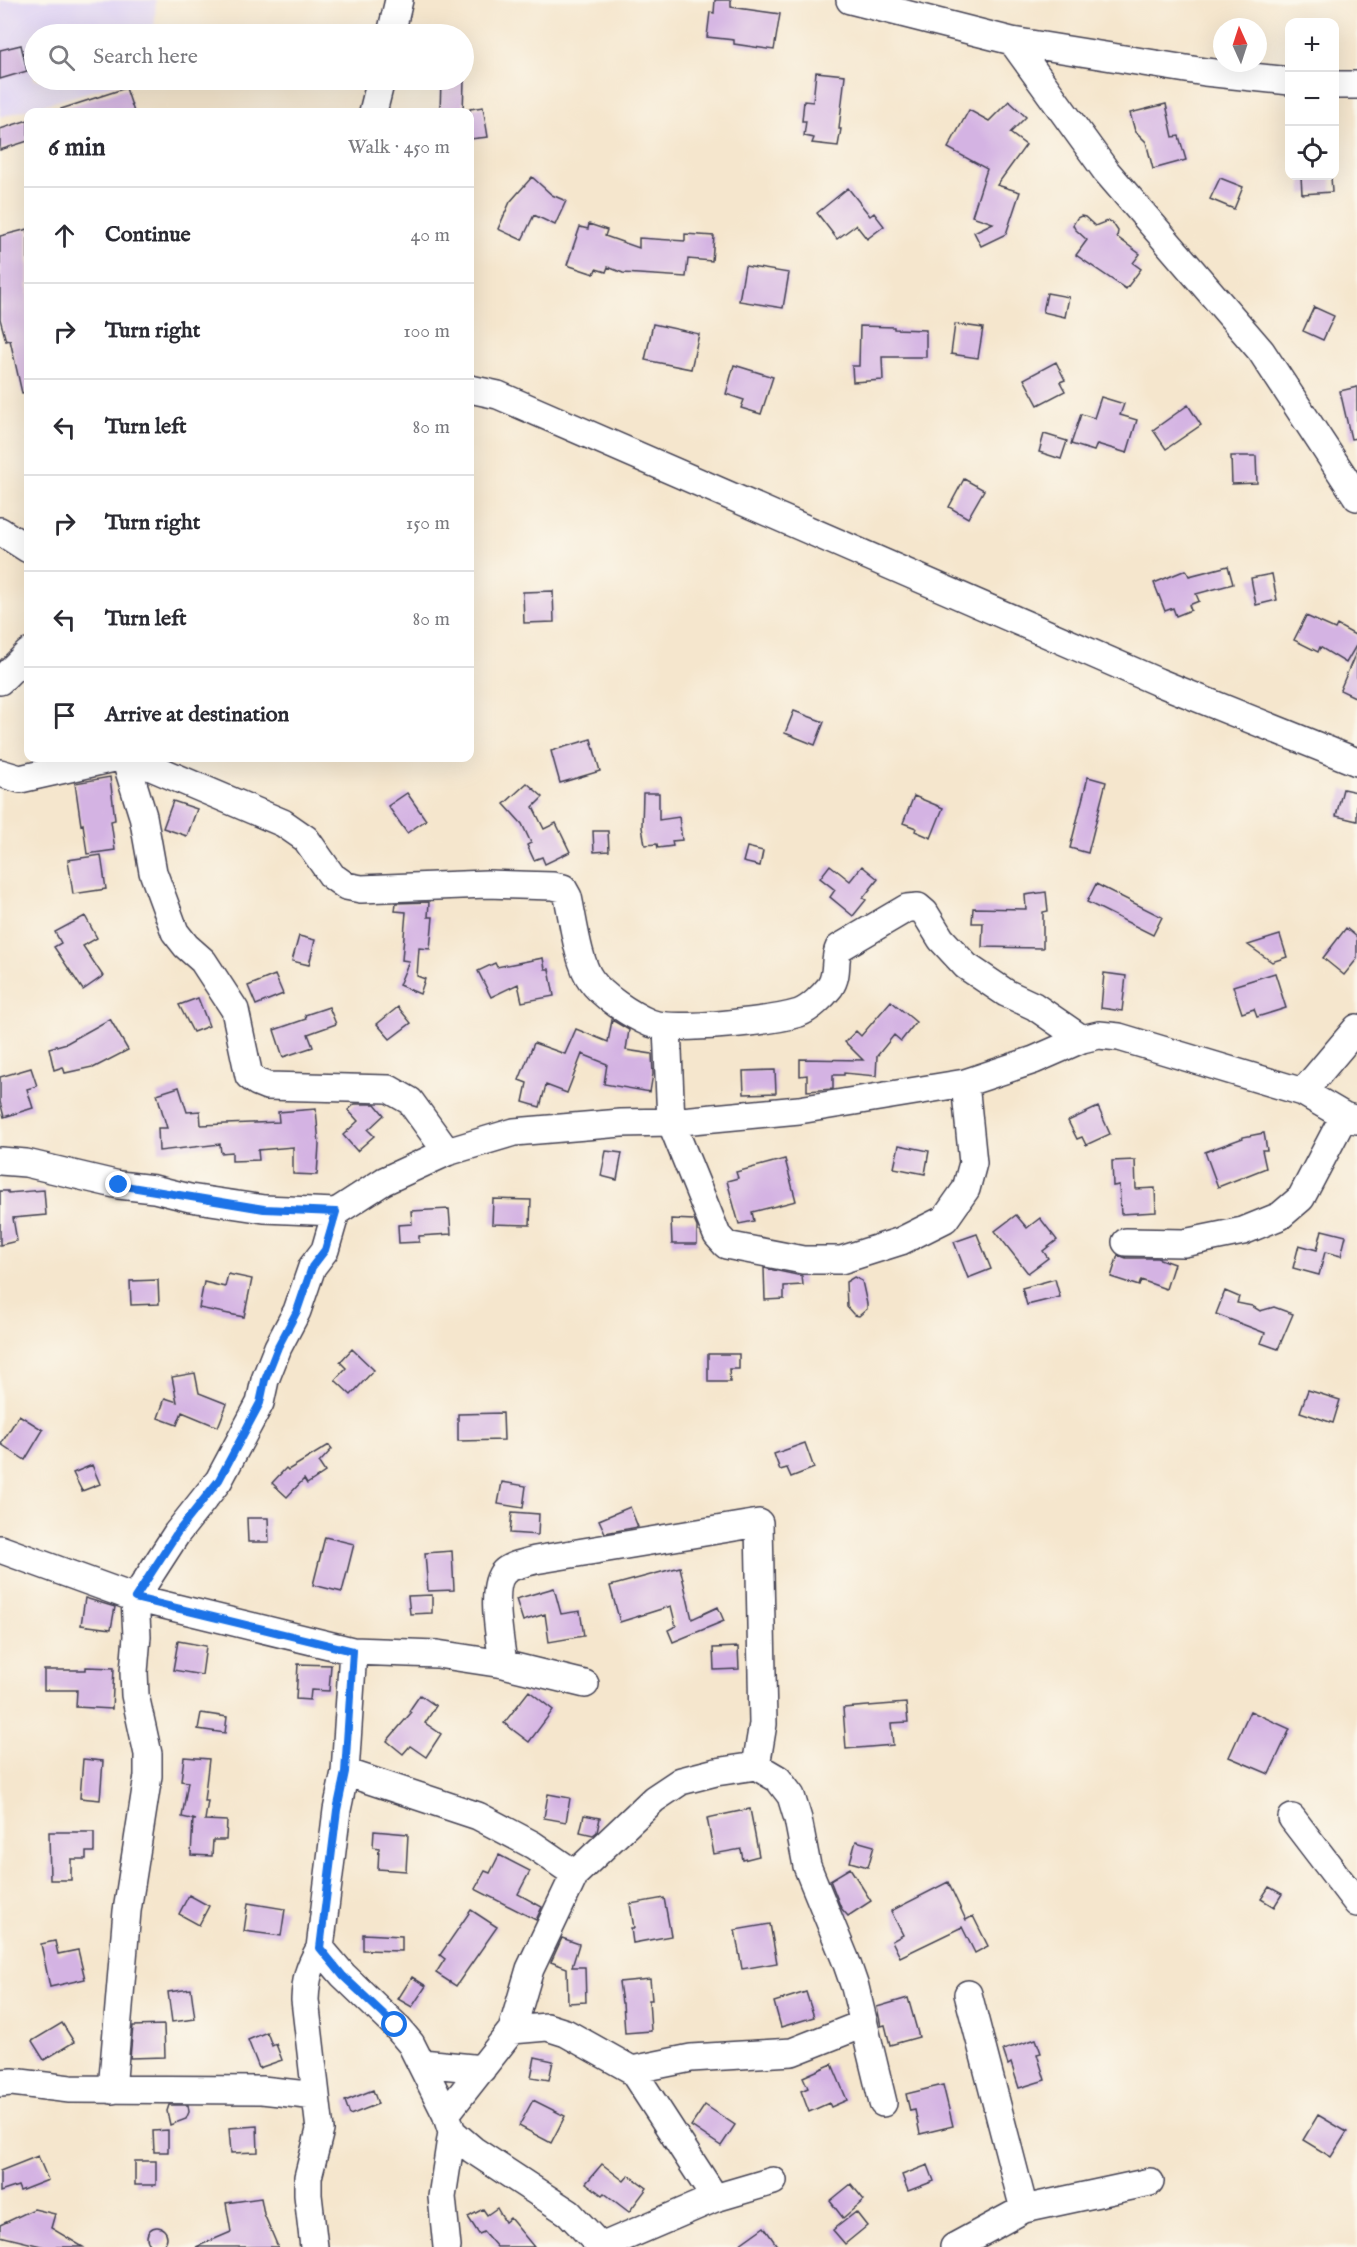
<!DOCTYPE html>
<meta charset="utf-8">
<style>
body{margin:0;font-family:"IM FELL English",serif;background:#f7f7f7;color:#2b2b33}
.controls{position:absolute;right:18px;top:18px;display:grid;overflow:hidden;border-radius:12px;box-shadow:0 6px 24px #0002}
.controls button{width:54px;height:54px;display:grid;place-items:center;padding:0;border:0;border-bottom:2px solid #e1e1e2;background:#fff;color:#2b2b33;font:30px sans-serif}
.compass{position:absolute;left:1213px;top:18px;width:54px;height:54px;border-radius:50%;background:#fff;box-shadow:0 6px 24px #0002;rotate:357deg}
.stop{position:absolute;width:18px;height:18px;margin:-14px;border:4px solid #1a73e8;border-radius:50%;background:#fff}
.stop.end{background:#1a73e8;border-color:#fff;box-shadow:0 2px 6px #0008}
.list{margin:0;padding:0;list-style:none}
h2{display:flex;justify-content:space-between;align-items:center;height:78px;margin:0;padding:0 24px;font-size:26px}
h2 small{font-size:20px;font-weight:400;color:#7c7c81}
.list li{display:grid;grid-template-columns:39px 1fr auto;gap:18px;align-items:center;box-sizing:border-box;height:96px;padding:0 24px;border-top:2px solid #e1e1e2}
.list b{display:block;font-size:22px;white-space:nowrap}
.list em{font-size:20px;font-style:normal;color:#7c7c81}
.icon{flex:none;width:33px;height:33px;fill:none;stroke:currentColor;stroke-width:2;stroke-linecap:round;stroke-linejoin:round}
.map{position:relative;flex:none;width:1357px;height:2247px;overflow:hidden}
.search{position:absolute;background:#fff;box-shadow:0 6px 24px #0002;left:24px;top:24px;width:450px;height:66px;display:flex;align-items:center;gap:15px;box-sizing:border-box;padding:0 21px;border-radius:33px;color:#7c7c81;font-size:22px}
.panel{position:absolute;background:#fff;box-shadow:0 6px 24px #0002;left:24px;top:108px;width:450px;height:654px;border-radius:12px}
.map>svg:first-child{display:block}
</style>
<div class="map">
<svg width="1357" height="2247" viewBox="0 0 1357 2247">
<rect width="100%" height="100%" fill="#fbf7ec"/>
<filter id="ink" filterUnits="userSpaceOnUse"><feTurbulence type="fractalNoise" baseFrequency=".0167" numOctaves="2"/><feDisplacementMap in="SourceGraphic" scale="12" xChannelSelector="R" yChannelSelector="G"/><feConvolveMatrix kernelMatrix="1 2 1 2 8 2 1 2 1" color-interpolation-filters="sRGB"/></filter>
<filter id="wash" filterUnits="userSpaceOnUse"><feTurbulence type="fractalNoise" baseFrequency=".008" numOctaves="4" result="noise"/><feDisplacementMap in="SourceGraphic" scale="24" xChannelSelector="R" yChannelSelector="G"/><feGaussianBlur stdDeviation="1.35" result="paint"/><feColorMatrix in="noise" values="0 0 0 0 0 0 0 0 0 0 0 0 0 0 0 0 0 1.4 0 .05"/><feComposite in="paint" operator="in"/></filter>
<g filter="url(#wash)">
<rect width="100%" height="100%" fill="#f5e6cd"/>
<path fill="#e0d4f4" d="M0,0H156L154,34H34V80H131L0,117Z"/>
<g id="blocks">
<path fill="#d4b3e3" d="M715,0H731V7L780,14L774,50L734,44V40L707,37L710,12L714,13Z
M21,45L27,71L0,79V50Z
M816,72L845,75L839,129H841L838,146L812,143L814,138L804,136L806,121H802L804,101L813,102Z
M441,80H464L463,112H440Z
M126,88L134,112H62L61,109Z
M1009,101L1026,117L1010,133L1026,145L997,185L1020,192L1006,234L981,246L974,232L993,223L972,216L987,169L948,148L969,110L989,121Z
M1166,104L1173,137L1179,136L1186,160L1153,169L1146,142L1135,131L1130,113Z
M483,107L488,137L470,139V109Z
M28,120V141L0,150V129Z
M1301,176H1331L1332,192L1302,194Z
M532,177L552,195L566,201L555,225L534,215L522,240L498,229L510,202Z
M1220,178L1243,187L1234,209L1210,199Z
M848,188L870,216L874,213L884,226L867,239L856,225L837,239L817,213Z
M1081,216L1085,217L1095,226L1107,221L1112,222L1118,231L1117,237L1140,254L1133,263L1141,269L1126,289L1076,255L1087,240L1075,229L1073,225L1077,218Z
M589,224L607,230L605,236L639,248V238L685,241V234L714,236L712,261L688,259L686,277L623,273L608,267L606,272L596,269L594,274L567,265L580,227L588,229Z
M28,229V392L22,393L10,340L6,341L0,319V236Z
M745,266L789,273L783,308L739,301Z
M1047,293L1069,297L1065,317L1043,312Z
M1314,307L1334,316L1323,340L1303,331Z
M653,324L699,334L691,369L645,360Z
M955,324L983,328L978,358L951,354Z
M860,326L894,327V329L926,330V357H882L883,380L853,382L852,366H859Z
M1056,362L1065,380L1060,382L1065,391L1038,405L1024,379Z
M734,365L773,377L761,414L741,408L744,400L726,394Z
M1357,387V438L1351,439L1340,391Z
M1101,397L1124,404L1120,415L1137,420L1127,453L1097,444L1094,451L1071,444L1081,414L1094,418Z
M1188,405L1201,425L1166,449L1153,430Z
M1044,434L1067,441L1061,459L1039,452Z
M1231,456H1256L1257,483L1232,484Z
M964,479L984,490L968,518L949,507Z
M1228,566L1233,584L1196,594L1199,601L1189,605L1191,610L1176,616L1173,608L1165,611L1154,583L1186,570L1189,576Z
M1272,574L1277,600L1256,605L1251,578Z
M553,591L554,622L524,623L523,592Z
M1306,616L1335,629L1337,625L1357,636V644L1346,663L1320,647L1318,652L1294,640Z
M1357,650V698L1340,690Z
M794,711L824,722L815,745L785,733Z
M591,739L600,771L560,783L551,751Z
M110,777L115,820L111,821L115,850L87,854L83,824L81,825L75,783Z
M1088,777L1106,782L1088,853L1070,848Z
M527,783L543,797L533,807L544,829L556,823L570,852L545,864L542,857L534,860L527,845L531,843L522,824L504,804Z
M1343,789L1357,792V821L1336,816Z
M407,793L426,820L407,833L388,806Z
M643,793H659V820L679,817L682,840L672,841L673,846L658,848L657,844L645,845L642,827Z
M914,796L943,808L931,838L915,831L916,828L903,823Z
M173,801L197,809L187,836L163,828Z
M593,831H608L609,851L594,852Z
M747,847L763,851L760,866L743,862Z
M101,855L106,889L73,894L68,860Z
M830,865L850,881L862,866L878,879L863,898L866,900L853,916L830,897L835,890L820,878Z
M1096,884L1162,917L1153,935L1087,902Z
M1046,892L1048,911L1043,912V948L982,947L983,923H972L973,908L1026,909L1025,895Z
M429,902L428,917H433L430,949L419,948L417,976L425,979L420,994L399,985L409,961L402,960L406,912L395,911L396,903Z
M85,916L97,938L83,946L103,976L83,990L54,947L61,943L55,932Z
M1346,928L1357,937V959L1344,975L1323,958Z
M1280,935L1287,957L1272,962L1248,945Z
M299,936L315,940L309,965L292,961Z
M543,958L545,969H549L554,996L522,1002L518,984L491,997L478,971L495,963L497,967Z
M1104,973L1126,976L1122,1011L1101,1008Z
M1275,973L1286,1008L1257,1017L1254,1009L1242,1013L1233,986Z
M275,975L283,994L256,1005L248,986Z
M198,998L209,1026L193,1032L179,1005Z
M891,1001L916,1022L901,1041L894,1035L877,1056L876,1076L844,1073V1075H833V1089L807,1091V1075L800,1076V1059L863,1060L845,1042L856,1031L861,1036Z
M329,1007L336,1024L308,1034L313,1047L283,1057L274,1030L306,1019L305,1015Z
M398,1007L411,1023L390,1039L377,1024Z
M110,1019L128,1050L93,1068L92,1067L65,1073L63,1067L54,1070L49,1048L67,1043Z
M612,1020L629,1030L626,1050L652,1054L653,1074L650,1092L604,1084L607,1064L582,1054L567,1093L546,1085L540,1107L523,1102L527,1083L519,1080L534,1043L565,1054L576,1029L608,1042Z
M31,1068L37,1086L27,1089L33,1108L4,1117L0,1102V1077Z
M775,1070L776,1093L744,1094L743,1071Z
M179,1087L187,1112L200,1111L201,1125L279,1122L278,1112L316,1109L319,1145L317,1175L293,1174V1147L258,1150L259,1160L232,1161V1152L221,1153L220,1144L159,1151L158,1128H167L157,1094Z
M355,1104H375L384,1115L368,1130L374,1136L357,1151L343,1135L358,1121L348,1110Z
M1098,1107L1110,1134L1086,1145L1082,1137L1077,1139L1068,1121Z
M1264,1133L1267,1150H1262L1266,1168L1218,1187L1205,1152L1243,1138V1137Z
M899,1145L929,1151L925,1174L894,1168Z
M606,1151L622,1153L617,1180L601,1176Z
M785,1159L796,1201L752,1212L754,1221L739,1224L727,1181L738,1178L736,1172Z
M1135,1160L1136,1189L1155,1188L1156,1212L1121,1214L1119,1185L1113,1186L1112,1161Z
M44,1190L46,1215L13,1218L17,1241L0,1245V1191H8V1193Z
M493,1199L531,1200L530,1225L492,1224Z
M449,1209L451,1234L419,1236V1242L399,1243L398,1225L412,1224L411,1211Z
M1016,1215L1027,1228L1040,1218L1057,1240L1043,1251L1048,1258L1028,1273L995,1231Z
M671,1219L694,1220L697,1227V1244H672Z
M1322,1230L1346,1236L1341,1256L1325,1252L1319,1275L1293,1268L1299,1245L1317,1250Z
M977,1234L991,1269L968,1278L954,1242Z
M1118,1255L1126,1258H1157L1174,1264L1166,1289L1141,1280L1139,1286L1111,1277Z
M764,1268L802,1276L803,1285L784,1286V1299L765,1300Z
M228,1274L252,1279L244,1317L199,1308L204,1282L225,1287Z
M854,1277L862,1281L867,1304V1309L859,1316L854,1315L847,1307L846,1282Z
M1055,1279L1060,1297L1027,1305L1022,1288Z
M158,1280L159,1304L131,1305L130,1281Z
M1225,1291L1239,1297L1237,1303L1252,1306L1260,1311L1274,1307L1293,1314L1278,1349L1261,1343L1265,1333L1216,1314Z
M352,1349L374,1370L351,1395L335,1380L346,1368L340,1362Z
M708,1354H739V1369H729L730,1382H708Z
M195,1373L199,1393L227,1404L218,1427L182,1412L177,1425L158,1418L165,1398L177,1402L172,1377Z
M1308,1390L1340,1400L1333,1423L1300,1412Z
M503,1413L504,1440L458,1441V1414Z
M19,1415L43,1430L25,1460L1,1444Z
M805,1443L814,1468L791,1477L787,1468L780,1470L774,1454Z
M329,1445L332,1449L319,1463L325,1472L307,1484L304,1479L287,1497L272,1483L286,1468L288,1470Z
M92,1465L100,1484L82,1491L73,1473Z
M502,1482L526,1486L523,1508L498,1504Z
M630,1507L638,1527L605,1533L599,1520Z
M512,1512L539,1514L538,1535L510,1533Z
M247,1518H268L269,1542H248Z
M325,1537L354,1544L342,1592L313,1585Z
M452,1551L454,1590L428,1591L425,1553Z
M680,1567L692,1619L718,1607L724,1621L673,1642L668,1630L676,1626L671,1606L620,1622L610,1586Z
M554,1588L561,1614L580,1611L584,1636L549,1642L545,1614L523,1621L516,1599Z
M432,1595V1613L410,1614L408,1596Z
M85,1598L115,1607L111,1629L81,1625Z
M178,1641L206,1646L202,1675L173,1670Z
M738,1647L739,1669L714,1670L713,1648Z
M298,1664L331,1665L329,1691L311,1690L310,1700L296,1699Z
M86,1667L114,1668L112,1709L76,1707L77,1690H44V1670H86Z
M529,1691L553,1710L529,1742L504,1723Z
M420,1695L436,1706L425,1723L441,1734L426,1757L410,1746L403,1754L387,1741L411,1713L409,1711Z
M906,1703L908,1722L891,1723L893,1745L846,1749L843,1708Z
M1250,1711L1290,1729L1269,1774L1229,1757Z
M201,1713L227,1717L225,1733L198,1729Z
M184,1757L209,1759L204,1801H208L205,1820L227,1821L226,1840H213L212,1856L191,1855L193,1819L196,1820L182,1817L188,1782L181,1781Z
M83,1759L103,1761L100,1800L80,1798Z
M548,1794L570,1798L566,1822L544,1818Z
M750,1809L759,1856L743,1860L741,1849L714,1854L707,1818Z
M584,1815L600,1818L597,1832L593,1835L580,1832Z
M374,1831L408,1834L406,1871L378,1869L379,1848L373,1847Z
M49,1832H94V1852H86V1859H71V1880H50Z
M856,1841L874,1846L868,1867L850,1862Z
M499,1855L530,1871L518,1894L542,1907L536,1920L475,1889L485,1871L490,1873Z
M850,1868L871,1901L848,1916L841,1908L830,1880Z
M948,1882L966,1920L973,1916L988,1946L975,1953L962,1927L900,1957L892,1941L903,1935L891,1911Z
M1269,1887L1282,1894L1274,1907L1261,1899Z
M189,1895L209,1906L199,1925L179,1914Z
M664,1898L671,1936L633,1943L631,1928H634L630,1904Z
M248,1903L285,1909L281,1936L244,1931Z
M471,1910L497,1927L456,1986L436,1973L445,1959L440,1955Z
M770,1924L777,1963L742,1969L735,1930Z
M363,1934L402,1936V1951L363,1950Z
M562,1938L579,1944L572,1967H585L586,2002L568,2003L567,1968L551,1962Z
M55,1941L58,1954L78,1950L85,1979L50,1987L41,1944Z
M412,1977L426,1986L412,2007L398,1999Z
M650,1979L652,2000H649L651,2031L625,2033L623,2003H622L619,1982Z
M191,1989L195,2019L172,2022L168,1992Z
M806,1992L814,2017L781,2027L774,2002Z
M908,1998L919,2037L890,2045L885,2025L881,2026L877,2007Z
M62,2023L74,2042L44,2060L32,2041Z
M164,2025L165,2057L130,2058L133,2026Z
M267,2032L272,2046L276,2044L282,2060L259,2068L248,2040Z
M1036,2039L1041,2053L1037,2054L1045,2080L1019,2088L1011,2063L1008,2065L1003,2050Z
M535,2057L553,2061L549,2080L531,2077Z
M832,2064L847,2100L831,2107L829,2103L809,2112L801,2091L808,2088L803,2077Z
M943,2085L953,2126L920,2134L915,2110L910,2111L906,2094Z
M373,2090L378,2104L350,2115L345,2101Z
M533,2100L565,2116L551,2143L519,2126Z
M169,2105H188L189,2112L186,2119L170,2125L167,2111Z
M705,2105L735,2125L721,2146L691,2126Z
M1318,2115L1347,2132L1331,2157L1303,2140Z
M257,2126L258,2152L231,2153L229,2128Z
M168,2130V2152H154L153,2131Z
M38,2156L48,2180L20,2191L18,2186L0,2192V2171Z
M135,2161H156V2185H135Z
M602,2164L624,2181L629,2175L647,2188L629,2212L604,2193L602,2195L586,2183Z
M928,2165L934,2181L908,2191L902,2175Z
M851,2184L864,2200L843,2218L830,2201Z
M261,2198L264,2214L278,2247H196L231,2232L226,2203Z
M497,2208L505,2222L510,2218L534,2247H497L484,2232L479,2234L468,2217L483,2209L487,2215Z
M34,2209L55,2214L51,2228L83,2247H45L0,2236V2225Z
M856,2212L867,2226L845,2244L833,2230Z
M764,2227L778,2247H736Z
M147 2237a10 10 0 1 1 20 0a10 10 0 1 1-20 0Z"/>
</g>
</g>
<g filter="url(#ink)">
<use href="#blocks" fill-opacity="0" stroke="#423f51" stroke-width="1.5"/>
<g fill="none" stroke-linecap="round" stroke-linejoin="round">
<g stroke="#423f51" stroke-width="30">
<path id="minor" d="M850,0L1012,41L1205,72L1290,81
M391,34L399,0
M1012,41L1106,171L1261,351L1357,497
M1334,85H1357
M373,112L381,80
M470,389L498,395L1158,682L1357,762
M0,531L28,549
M0,681L28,653
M125,758L143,816L153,872L175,932L186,946L203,961L235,1010L249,1076L257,1082L267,1086L389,1089L410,1101L447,1152
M130,758L283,823L306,839L332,876L346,886L361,889L487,884L553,886L563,888L568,897C573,919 578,963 591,980C602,996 631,1015 650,1023C674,1032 773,1021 799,1013C810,1009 823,996 830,987C839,974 833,960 839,948L907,908L918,907L925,913L941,939L966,966L1006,993L1034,1006L1082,1039
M0,773L20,779L114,758
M667,1027L671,1122L717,1235L726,1245L803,1260H841L901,1241L945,1219L966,1189L973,1163L965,1083
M1303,1092L1357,1028
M0,1161L26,1163L119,1185L154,1189L190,1198L264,1209L336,1212L384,1181L447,1152L514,1132L621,1123L671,1122L799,1110L965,1083L1034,1060L1082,1039L1099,1035L1119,1037L1303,1092L1344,1116L1357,1120
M1126,1242L1184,1243L1243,1231L1280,1216L1301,1198L1344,1116
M0,1549L135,1598L353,1651L437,1654L503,1664L585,1684
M503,1664C501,1643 489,1587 504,1572C511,1565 526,1563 535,1560L759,1523L763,1724L756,1766
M345,1772L478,1816L533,1845L575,1874
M1292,1818L1357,1903
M320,1948L343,1975L395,2025L411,2044L446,2114L452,2132L442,2197L447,2247
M968,1994L1024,2209
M512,2030L547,2027L566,2033L632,2070L691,2058L792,2052L863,2024
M422,2063L482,2069
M632,2070L715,2198
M0,2083L12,2082L70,2089L262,2090L316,2096
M112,2090L127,1911L148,1776V1754L135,1695L134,1672L137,1636L135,1598L177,1533L219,1480L260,1403L265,1380L278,1347L297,1311L312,1267L325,1250L336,1212
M446,2114L512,2030L530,1969L575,1874L654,1799L681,1781L716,1772L756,1766L778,1779L791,1796L798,1819L807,1866L846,1961L855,1987L883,2103
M452,2132L473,2150L569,2213L601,2247
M314,2247L308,2195V2177L320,2130L305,2000C306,1977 309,1968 320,1948L337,1810L345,1772L353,1651
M601,2247L715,2198L773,2181
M954,2247L1024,2209L1150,2182"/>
</g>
<use href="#minor" stroke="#fff" stroke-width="27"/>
</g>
</g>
<g fill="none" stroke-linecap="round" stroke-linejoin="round" filter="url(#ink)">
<path stroke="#1a73e8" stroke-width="8" d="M119,1185L264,1209L336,1212L325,1250L312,1267L297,1311L278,1347L265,1380L260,1403L219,1480L177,1533L135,1598L353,1651L345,1772L337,1810L320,1948L343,1976L395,2025"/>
</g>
</svg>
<div class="controls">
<button>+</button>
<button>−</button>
<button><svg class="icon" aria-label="locate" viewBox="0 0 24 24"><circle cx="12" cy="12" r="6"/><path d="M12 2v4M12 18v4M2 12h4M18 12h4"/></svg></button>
</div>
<svg class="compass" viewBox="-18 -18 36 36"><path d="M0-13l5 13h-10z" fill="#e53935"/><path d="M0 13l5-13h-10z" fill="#7c7c81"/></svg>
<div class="stop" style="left:395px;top:2025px"></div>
<div class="stop end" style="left:119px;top:1185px"></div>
<div class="search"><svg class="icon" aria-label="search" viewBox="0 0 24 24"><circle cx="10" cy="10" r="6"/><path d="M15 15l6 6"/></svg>Search here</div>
<section class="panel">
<h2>6 min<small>Walk · 450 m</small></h2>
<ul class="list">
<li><svg class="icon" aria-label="ahead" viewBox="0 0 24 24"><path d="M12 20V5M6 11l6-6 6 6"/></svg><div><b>Continue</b></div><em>40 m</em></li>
<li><svg class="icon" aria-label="right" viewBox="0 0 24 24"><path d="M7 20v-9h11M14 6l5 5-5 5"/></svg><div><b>Turn right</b></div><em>100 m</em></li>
<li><svg class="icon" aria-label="left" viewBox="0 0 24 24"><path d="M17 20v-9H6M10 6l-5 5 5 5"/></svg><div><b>Turn left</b></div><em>80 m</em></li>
<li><svg class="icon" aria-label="right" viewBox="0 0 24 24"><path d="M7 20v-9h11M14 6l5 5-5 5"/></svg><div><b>Turn right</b></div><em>150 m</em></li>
<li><svg class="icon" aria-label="left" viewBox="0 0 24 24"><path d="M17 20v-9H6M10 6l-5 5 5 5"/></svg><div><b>Turn left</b></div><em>80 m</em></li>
<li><svg class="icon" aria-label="arrive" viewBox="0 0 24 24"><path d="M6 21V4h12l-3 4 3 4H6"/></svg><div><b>Arrive at destination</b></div></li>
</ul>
</section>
</div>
